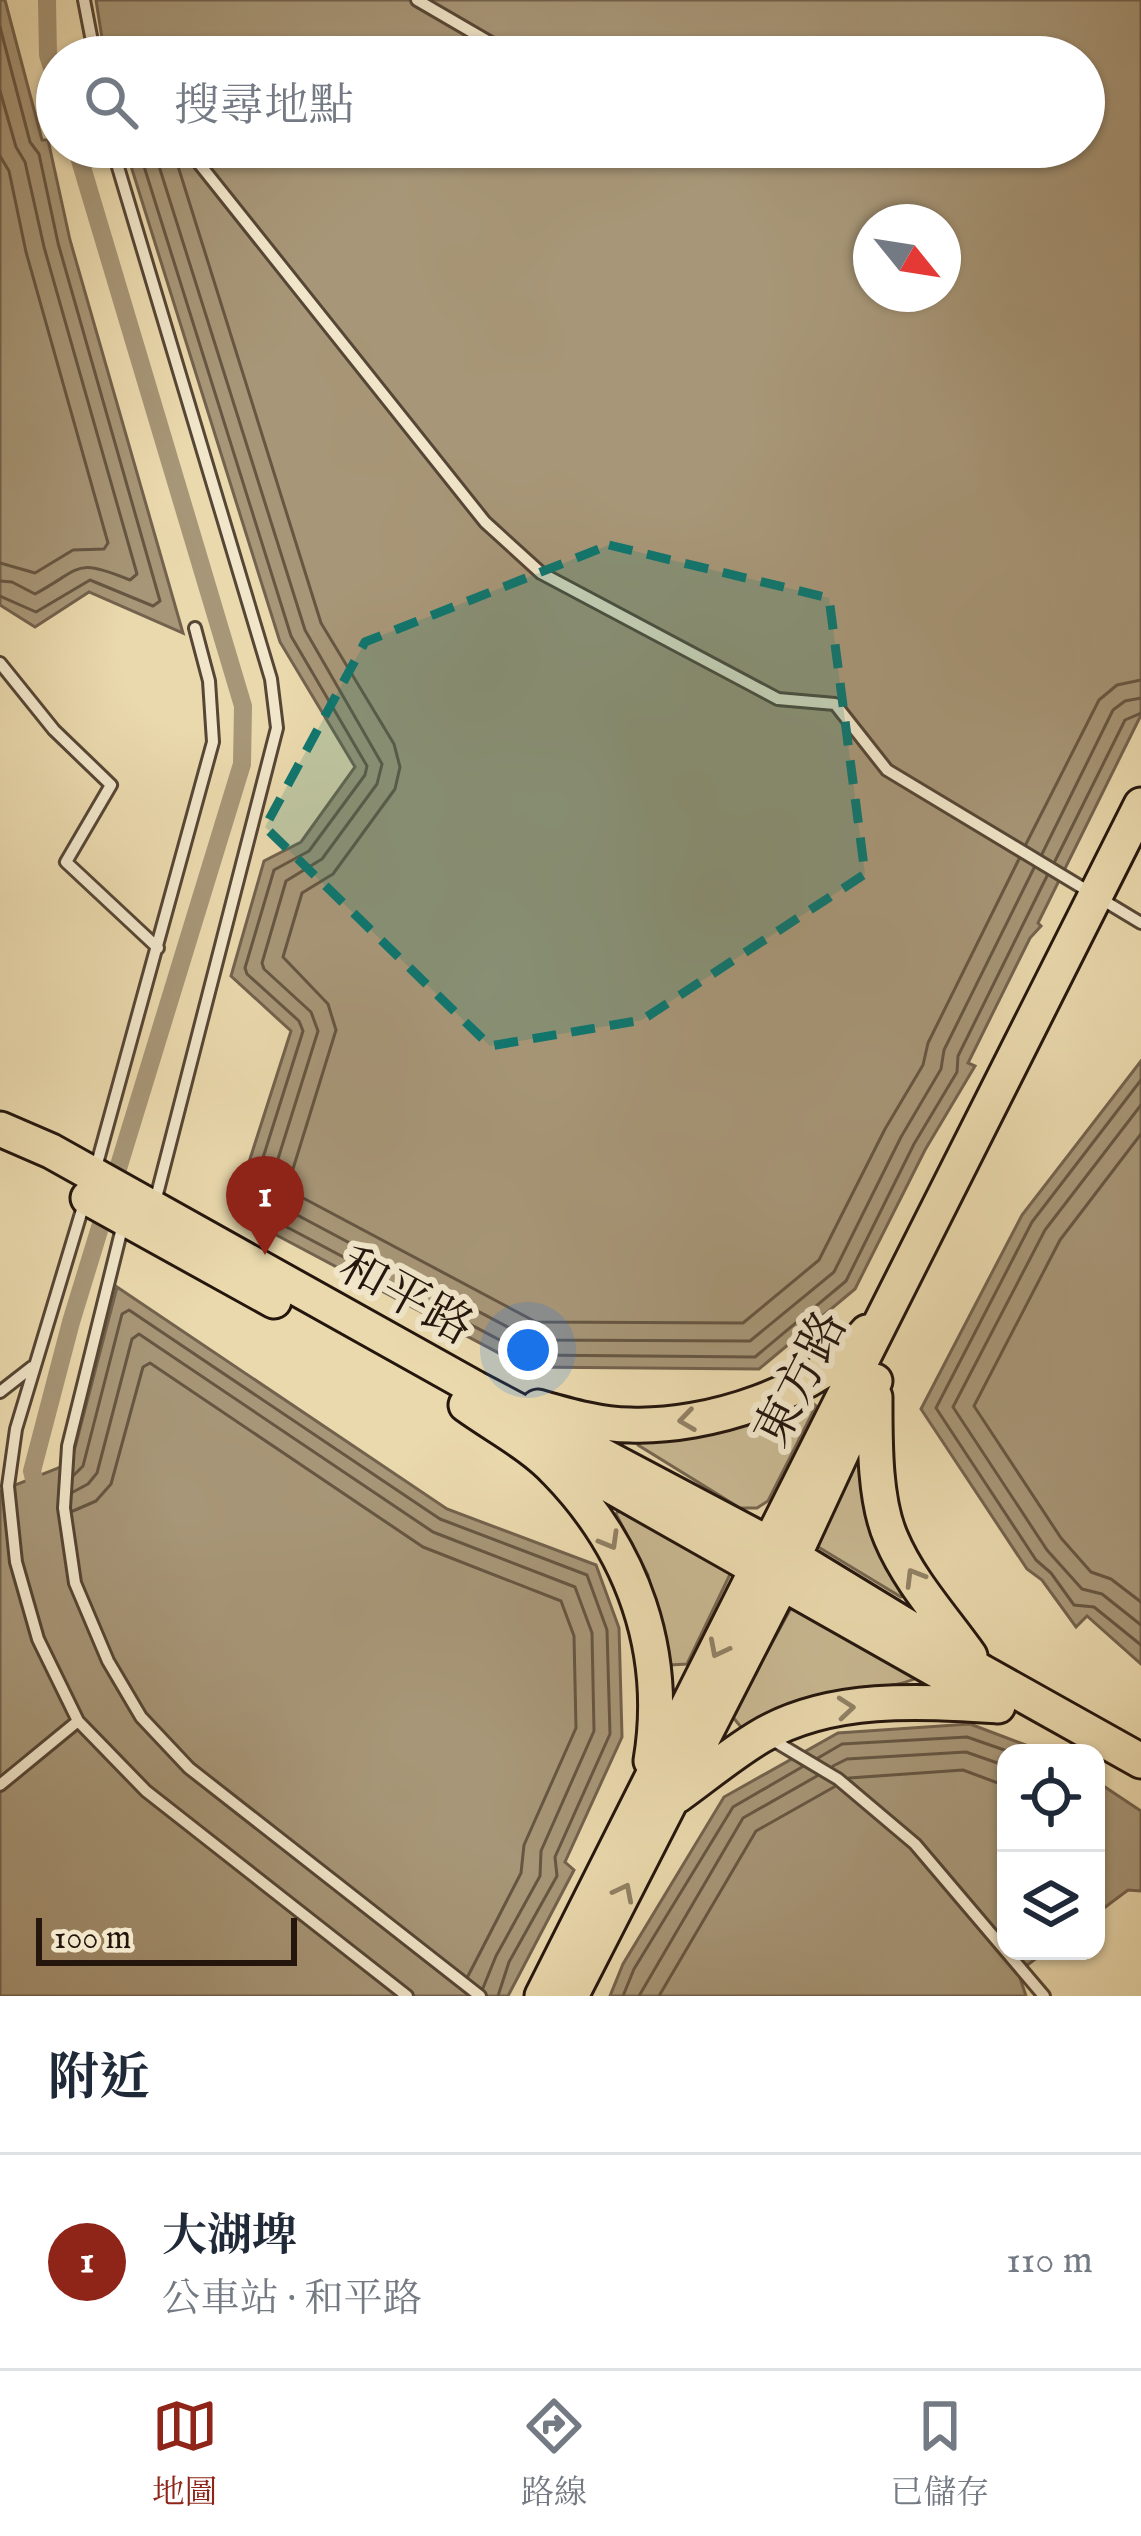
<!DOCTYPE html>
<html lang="zh-TW">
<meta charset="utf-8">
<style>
body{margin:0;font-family:"IM FELL English","Noto Serif TC",serif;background:#f6f6f7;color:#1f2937}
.controls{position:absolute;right:36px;bottom:36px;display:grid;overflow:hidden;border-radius:24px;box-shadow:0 3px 9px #0004}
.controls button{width:108px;height:108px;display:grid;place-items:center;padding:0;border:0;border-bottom:3px solid #e0e1e3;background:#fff;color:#1f2937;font:60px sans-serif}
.compass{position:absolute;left:853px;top:204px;width:108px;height:108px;border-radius:50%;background:#fff;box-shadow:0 3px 9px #0004;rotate:120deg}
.scale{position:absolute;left:36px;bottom:30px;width:261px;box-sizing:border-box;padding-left:12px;border:6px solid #24150d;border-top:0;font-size:33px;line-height:42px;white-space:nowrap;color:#24150d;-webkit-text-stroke:9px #f1e6ca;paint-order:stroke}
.you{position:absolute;left:528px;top:1350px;width:42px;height:42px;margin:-30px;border:9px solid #fff;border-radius:50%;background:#1a73e8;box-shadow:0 0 0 18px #1a73e833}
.badge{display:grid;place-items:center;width:78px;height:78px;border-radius:50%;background:#8f2418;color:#fff;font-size:39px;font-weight:700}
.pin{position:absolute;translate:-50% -99px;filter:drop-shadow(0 3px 6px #0008)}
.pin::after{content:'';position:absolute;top:63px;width:42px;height:36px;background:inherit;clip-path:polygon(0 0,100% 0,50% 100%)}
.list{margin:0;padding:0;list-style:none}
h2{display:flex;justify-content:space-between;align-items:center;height:156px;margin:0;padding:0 48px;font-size:51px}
h2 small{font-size:39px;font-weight:400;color:#747a83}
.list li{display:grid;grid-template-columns:78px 1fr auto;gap:36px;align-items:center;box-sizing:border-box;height:216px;padding:0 48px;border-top:3px solid #e0e1e3}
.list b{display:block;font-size:45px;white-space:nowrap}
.list p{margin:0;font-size:39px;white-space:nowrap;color:#747a83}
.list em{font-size:39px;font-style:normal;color:#747a83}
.icon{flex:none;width:66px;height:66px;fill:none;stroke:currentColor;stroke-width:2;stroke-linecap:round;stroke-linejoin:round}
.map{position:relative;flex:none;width:1141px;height:1996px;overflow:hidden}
.search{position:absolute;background:#fff;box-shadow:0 3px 9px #0004;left:36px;right:36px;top:36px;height:132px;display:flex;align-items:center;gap:30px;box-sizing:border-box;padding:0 42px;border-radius:66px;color:#747a83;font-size:45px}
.sheet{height:372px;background:#fff}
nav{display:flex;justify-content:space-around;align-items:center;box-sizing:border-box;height:168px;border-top:3px solid #e0e1e3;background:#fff;font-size:33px;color:#747a83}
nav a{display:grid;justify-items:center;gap:6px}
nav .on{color:#8f2418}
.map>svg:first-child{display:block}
</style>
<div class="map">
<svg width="1141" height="1996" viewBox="0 0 1141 1996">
<rect width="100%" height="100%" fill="#ead9ad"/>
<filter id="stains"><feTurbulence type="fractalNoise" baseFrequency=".00167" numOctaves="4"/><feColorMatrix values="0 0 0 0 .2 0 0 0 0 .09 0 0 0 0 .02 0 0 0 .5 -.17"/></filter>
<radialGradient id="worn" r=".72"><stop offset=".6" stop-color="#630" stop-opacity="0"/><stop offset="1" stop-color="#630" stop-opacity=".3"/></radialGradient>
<path fill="#c8b892" stroke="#766650" stroke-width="3" d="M805,1397L816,1406L768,1501L757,1508H740L638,1445L637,1436Z
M862,1463L913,1592L901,1597L810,1542L849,1464Z
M625,1503L735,1564L687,1664L670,1665L664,1656L648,1575L616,1514Z
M796,1599L924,1673C905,1690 850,1687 822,1695C794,1702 769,1717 745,1732L732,1716Z"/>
<path fill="#a79677" stroke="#73624d" stroke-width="3" fill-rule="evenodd" d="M0,0H5L42,140H48L70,240L183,633L89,592L35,627L0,605Z
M96,0H1141V715L1038,923L1041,926L1030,938L968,1063L975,1066L925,1150L855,1289L759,1369L525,1367L233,1212L291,1031L231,976L264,861L301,842L355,767L280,642L125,147H1084V57H105ZM871,222H943V294H871Z
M1141,1061V1664L1087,1616L1076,1627L1042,1580L1027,1569L921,1409L1022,1215Z
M117,1287L447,1509L596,1565L619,1628L622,1737L565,1862L574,1870L508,1996H0V1491L71,1463Z
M970,1724L1047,1753H1006V1951H1046L1018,1972L1026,1996H610L623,1964L724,1797L838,1733Z
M1096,1781L1141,1811V1891L1128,1890L1096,1914Z"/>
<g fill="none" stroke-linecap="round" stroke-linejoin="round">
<path stroke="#665642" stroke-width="3" d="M0,27L30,142L39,154L58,243L160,601L153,606L90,580L36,612L0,596
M0,91L16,147L25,162L44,247L137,574L130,580C74,557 83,568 35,594L12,582L0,581
M138,147L291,636L367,766L365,775L309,851L274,870L245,968L247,974L299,1021L303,1031L249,1202L251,1208L528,1355L755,1357L846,1281L914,1144L957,1072L958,1056L1047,876
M153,147L305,630L382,764L377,784L322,859L286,881L262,963L264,969L311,1012L318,1031L267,1194L269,1200L532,1340L750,1341L834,1272L901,1137L941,1069L944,1050L1034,868
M172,147L321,623L394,744L400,767L395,789L333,874L302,893L283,957L328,1004L336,1030L288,1185L290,1191L536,1322L743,1323L819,1260L885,1129L923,1065L928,1043L1019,859
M0,156L9,171L26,252L108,543L104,549L73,550L35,573L0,563
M1026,844L1099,700L1117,685L1141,680
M1042,854L1113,710L1125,701L1141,698
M1055,861L1125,720L1141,713
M1141,1080L1032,1222L936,1408L1036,1560L1051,1573L1074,1605L1094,1607L1141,1645
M1141,1105L1045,1230L953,1407L1047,1550L1082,1589L1102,1594L1141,1625
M1141,1134L1060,1240L974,1406L1061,1538L1091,1572L1111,1579L1141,1602
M74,1475L83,1466L122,1314L129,1310L440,1519L587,1575L607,1630L610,1734L555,1857L557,1876L509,1962L498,1996
M73,1492L88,1484L97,1473L132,1339L139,1334L433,1532L575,1587L592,1633L594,1731L541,1851L540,1876L496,1956L483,1988
M73,1511L96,1501L111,1484L143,1367L150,1363L423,1547L561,1601L574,1636L576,1728L524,1845L521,1873L468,1976
M818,1758L842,1744L967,1737L1013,1753
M833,1766L847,1759L966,1752L1006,1766
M849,1778L963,1770L1006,1786
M623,1996L634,1969L733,1807L802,1767
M639,1996L743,1818L817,1776
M659,1996L756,1831L834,1787"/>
<path stroke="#a79677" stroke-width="18" d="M47,0L48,55L57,84
M39,1498L32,1471L71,1322L242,764L243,706L76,147"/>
<g stroke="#564635" stroke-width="16">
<path id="lane" d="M84,0L95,57
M417,0L515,57
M112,147L271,679L277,728L155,1202
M186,147L485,522L541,573L778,699L835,704L887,770L1141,923
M0,663L54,730L111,785L66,862L158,948
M95,1171L213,742L209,681L195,628
M85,1200L16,1429L8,1486L16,1562L38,1639L78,1721L146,1791L407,1996
M123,1224L68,1446L64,1508L75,1583L108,1661L141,1717L189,1768L480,1996
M0,1392L32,1367
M771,1739L838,1779L915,1844L1044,1996
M0,1785L78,1721"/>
</g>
<g stroke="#24150d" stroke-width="39">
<path id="primary" d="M0,1129L51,1151L475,1388L792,1556L982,1672L1141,1761
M88,1198L274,1301
M875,1397C875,1439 874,1499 891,1538C909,1581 943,1618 970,1656
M466,1405C495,1426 532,1445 556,1471C633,1550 669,1652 651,1761
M538,1407C566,1415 600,1425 630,1425C707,1428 817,1393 867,1332
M572,1464L966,1687
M677,1796C705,1776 732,1753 761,1736C831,1695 920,1701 998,1706
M542,1996L1141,805
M571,1996L774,1599L875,1381"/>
</g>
<use href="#lane" stroke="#f1e6ca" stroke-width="10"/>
<use href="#primary" stroke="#ead9ad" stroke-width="33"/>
</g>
<defs><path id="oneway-chevron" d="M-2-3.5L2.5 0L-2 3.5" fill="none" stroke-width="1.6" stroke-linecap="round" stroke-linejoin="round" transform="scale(3)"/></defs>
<g stroke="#918165">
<use href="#oneway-chevron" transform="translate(687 1420) rotate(172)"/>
<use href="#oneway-chevron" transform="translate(610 1541) rotate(60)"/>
<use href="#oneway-chevron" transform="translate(914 1577) rotate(-121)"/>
<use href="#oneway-chevron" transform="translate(718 1649) rotate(117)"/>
<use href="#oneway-chevron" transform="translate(846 1708) rotate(-5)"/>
<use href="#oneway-chevron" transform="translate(624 1892) rotate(-63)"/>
</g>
<path fill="#0f766e" fill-opacity="0.2" stroke="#0f766e" stroke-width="9" stroke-dasharray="24 15" stroke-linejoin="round" d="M609,545L829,598L865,874L642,1020L490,1046L265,827L365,642Z"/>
<g text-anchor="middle" stroke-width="12" stroke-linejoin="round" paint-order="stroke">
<g font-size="48" fill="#24150d" stroke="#f1e6ca">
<text transform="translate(407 1295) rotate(29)" y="17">和平路</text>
<text transform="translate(799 1378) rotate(-63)" y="17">東方路</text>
</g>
</g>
<rect width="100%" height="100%" filter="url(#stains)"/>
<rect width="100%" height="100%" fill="url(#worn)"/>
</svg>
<div class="controls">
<button><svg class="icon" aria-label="locate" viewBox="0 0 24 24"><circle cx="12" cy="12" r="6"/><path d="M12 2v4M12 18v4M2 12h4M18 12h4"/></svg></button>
<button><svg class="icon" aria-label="layers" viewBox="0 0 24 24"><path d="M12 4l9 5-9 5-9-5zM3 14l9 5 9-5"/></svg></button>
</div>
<svg class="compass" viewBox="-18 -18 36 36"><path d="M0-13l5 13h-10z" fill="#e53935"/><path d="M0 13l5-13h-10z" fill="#747a83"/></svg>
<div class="scale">100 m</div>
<div class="you"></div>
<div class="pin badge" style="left:265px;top:1255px">1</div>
<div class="search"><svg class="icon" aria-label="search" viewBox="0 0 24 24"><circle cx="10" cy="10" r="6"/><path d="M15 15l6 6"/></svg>搜尋地點</div>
</div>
<section class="sheet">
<h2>附近<small></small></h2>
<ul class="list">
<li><span class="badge">1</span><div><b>大湖埤</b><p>公車站 · 和平路</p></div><em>110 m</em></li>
</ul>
</section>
<nav>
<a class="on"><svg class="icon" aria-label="map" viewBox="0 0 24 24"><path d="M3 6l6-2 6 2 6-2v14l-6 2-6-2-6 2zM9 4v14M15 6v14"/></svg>地圖</a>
<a><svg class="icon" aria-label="directions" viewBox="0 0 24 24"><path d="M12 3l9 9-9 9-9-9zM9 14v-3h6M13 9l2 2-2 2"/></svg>路線</a>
<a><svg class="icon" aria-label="saved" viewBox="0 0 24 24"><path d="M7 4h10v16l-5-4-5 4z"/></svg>已儲存</a>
</nav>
